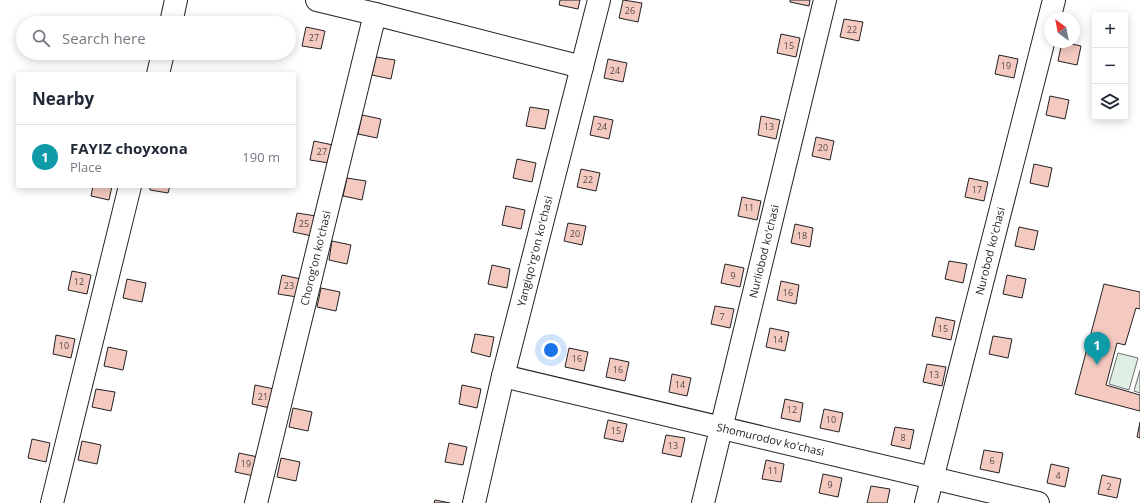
<!DOCTYPE html>
<meta charset="utf-8">
<style>
body{margin:0;font-family:"Open Sans",sans-serif;background:#f6f6f7;color:#1f2937}
.controls{position:absolute;right:12px;top:12px;display:grid;overflow:hidden;border-radius:4px;box-shadow:0 2px 10px #0003}
.controls button{width:36px;height:36px;display:grid;place-items:center;padding:0;border:0;border-bottom:1px solid #e0e1e3;background:#fff;color:#1f2937;font:20px sans-serif}
.compass{position:absolute;left:1044px;top:12px;width:36px;height:36px;border-radius:50%;background:#fff;box-shadow:0 2px 10px #0003;rotate:328deg}
.you{position:absolute;left:551px;top:350px;width:14px;height:14px;margin:-10px;border:3px solid #fff;border-radius:50%;background:#1a73e8;box-shadow:0 0 0 6px #1a73e833}
.badge{display:grid;place-items:center;width:26px;height:26px;border-radius:50%;background:#d93025;color:#fff;font-size:13px;font-weight:700}
.pin{position:absolute;translate:-50% -33px;filter:drop-shadow(0 1px 2px #0008)}
.pin::after{content:'';position:absolute;top:21px;width:14px;height:12px;background:inherit;clip-path:polygon(0 0,100% 0,50% 100%)}
.list{margin:0;padding:0;list-style:none}
h2{display:flex;justify-content:space-between;align-items:center;height:52px;margin:0;padding:0 16px;font-size:17px}
h2 small{font-size:13px;font-weight:400;color:#747a83}
.list li{display:grid;grid-template-columns:26px 1fr auto;gap:12px;align-items:center;box-sizing:border-box;height:64px;padding:0 16px;border-top:1px solid #e0e1e3}
.list b{display:block;font-size:15px;white-space:nowrap}
.list p{margin:0;font-size:13px;white-space:nowrap;color:#747a83}
.list em{font-size:13px;font-style:normal;color:#747a83}
.icon{flex:none;width:22px;height:22px;fill:none;stroke:currentColor;stroke-width:2;stroke-linecap:round;stroke-linejoin:round}
.map{position:relative;flex:none;width:1140px;height:503px;overflow:hidden}
.search{position:absolute;background:#fff;box-shadow:0 2px 10px #0003;left:16px;top:16px;width:280px;height:44px;display:flex;align-items:center;gap:10px;box-sizing:border-box;padding:0 14px;border-radius:22px;color:#747a83;font-size:15px}
.panel{position:absolute;background:#fff;box-shadow:0 2px 10px #0003;left:16px;top:72px;width:280px;height:116px;border-radius:4px}
.map>svg:first-child{display:block}
</style>
<div class="map">
<svg width="1140" height="503" viewBox="0 0 1140 503">
<rect width="100%" height="100%" fill="#fff"/>
<path fill="#e0efe3" stroke="#6f6f6f" d="M1118,353L1138,358L1129,390L1109,384Z
M1140,370V393L1134,391Z"/>
<path fill="#f3c9c0" stroke="#222" d="M560,0H580L578,9L559,5Z
M623,0L642,3L638,22L619,18Z
M790,0H810L809,6L790,2Z
M844,19L863,22L859,41L840,37Z
M306,27L325,31L321,49L302,46Z
M781,34L800,38L796,57L777,53Z
M1062,42L1081,46L1077,65L1058,61Z
M999,55L1018,59L1014,78L995,74Z
M376,57L395,60L391,79L372,75Z
M608,59L627,63L623,82L604,78Z
M1050,96L1069,100L1065,119L1046,115Z
M530,107L549,110L545,129L526,126Z
M362,115L381,119L377,138L358,134Z
M594,116L613,120L609,139L590,135Z
M761,116L780,120L776,139L758,135Z
M816,137L834,141L830,160L812,156Z
M314,141L333,145L329,163L310,160Z
M517,159L536,163L532,182L513,178Z
M1034,164L1052,168L1048,187L1030,183Z
M581,169L600,173L596,191L577,187Z
M347,178L366,181L362,200L343,196Z
M969,178L988,182L984,201L965,197Z
M93,186H112L109,200L91,196Z
M150,186H170L168,193L150,190Z
M742,197L761,201L757,220L738,216Z
M506,206L525,210L521,229L502,225Z
M297,213L316,216L312,236L293,232Z
M568,223L586,226L582,245L564,241Z
M795,224L813,228L810,247L791,243Z
M1019,227L1038,231L1034,250L1015,246Z
M332,241L351,245L347,264L329,260Z
M949,261L967,264L963,283L945,279Z
M725,264L744,268L740,287L721,283Z
M492,265L510,269L507,288L488,284Z
M72,271L91,275L87,294L68,290Z
M282,275L301,279L297,297L278,294Z
M1007,275L1026,279L1022,298L1003,294Z
M127,279L146,283L142,302L123,298Z
M781,281L799,285L796,304L777,300Z
M1104,284L1140,292V309L1136,308L1125,345L1117,343L1106,385L1140,395V411L1075,394Z
M321,288L340,292L336,311L317,307Z
M715,306L734,309L730,328L711,324Z
M936,317L955,321L951,340L932,336Z
M770,328L789,332L785,351L766,347Z
M475,334L494,337L490,357L471,352Z
M56,335L75,339L71,358L53,354Z
M993,336L1012,339L1008,358L989,354Z
M108,347L127,351L123,370L104,366Z
M569,348L588,352L584,371L565,367Z
M610,358L629,362L625,381L606,377Z
M927,364L946,367L942,386L923,382Z
M672,374L691,378L687,396L669,392Z
M255,385L274,389L270,408L252,404Z
M462,385L481,389L477,408L459,404Z
M96,389L115,392L111,411L92,407Z
M785,399L803,403L800,422L781,418Z
M293,408L312,412L308,431L289,427Z
M824,409L843,413L839,432L820,428Z
M608,420L627,424L623,442L604,438Z
M1140,422V438L1137,437Z
M895,427L914,430L910,449L891,445Z
M666,435L685,438L681,457L662,453Z
M32,439L50,443L46,462L28,458Z
M82,441L101,445L97,464L78,460Z
M449,443L467,447L463,465L445,462Z
M984,450L1003,453L999,473L980,469Z
M239,453L258,457L254,476L235,472Z
M281,458L300,462L296,481L277,477Z
M766,460L784,464L781,482L762,479Z
M1051,464L1069,468L1065,487L1047,483Z
M823,474L842,478L838,497L819,493Z
M1102,475L1121,479L1117,498L1098,494Z
M871,486L890,489L887,503H867Z
M435,500L450,503H434Z"/>
<g fill="none" stroke-linecap="round" stroke-linejoin="round">
<g stroke="#222" stroke-width="24">
<g id="minor">
<path d="M317,0L375,14L582,67"/>
<path d="M171,23L176,0"/>
<path d="M158,74L163,53"/>
<path id="s1" d="M503,376L1038,503"/>
<path d="M52,503L130,186"/>
<path id="s2" d="M256,503L375,14"/>
<path id="s3" d="M474,503L503,376L599,0"/>
<path id="s4" d="M703,503L825,0"/>
<path id="s5" d="M926,503L1054,0"/>
</g>
</g>
<use href="#minor" stroke="#fff" stroke-width="22"/>
</g>
<g text-anchor="middle" stroke-width="3" stroke-linejoin="round" paint-order="stroke">
<g font-size="9" fill="#564c4a">
<text x="630" y="14">26</text>
<text x="852" y="33">22</text>
<text x="314" y="41">27</text>
<text x="789" y="49">15</text>
<text x="1006" y="69">19</text>
<text x="615" y="74">24</text>
<text x="602" y="130">24</text>
<text x="769" y="130">13</text>
<text x="823" y="151">20</text>
<text x="322" y="155">27</text>
<text x="588" y="183">22</text>
<text x="977" y="193">17</text>
<text x="749" y="211">11</text>
<text x="304" y="227">25</text>
<text x="575" y="237">20</text>
<text x="802" y="239">18</text>
<text x="733" y="279">9</text>
<text x="79" y="285">12</text>
<text x="289" y="289">23</text>
<text x="788" y="296">16</text>
<text x="722" y="320">7</text>
<text x="943" y="332">15</text>
<text x="778" y="343">14</text>
<text x="64" y="349">10</text>
<text x="577" y="362">16</text>
<text x="618" y="373">16</text>
<text x="934" y="378">13</text>
<text x="680" y="388">14</text>
<text x="263" y="400">21</text>
<text x="792" y="413">12</text>
<text x="831" y="423">10</text>
<text x="616" y="434">15</text>
<text x="903" y="441">8</text>
<text x="673" y="449">13</text>
<text x="992" y="464">6</text>
<text x="246" y="467">19</text>
<text x="773" y="474">11</text>
<text x="1058" y="479">4</text>
<text x="830" y="488">9</text>
<text x="1109" y="490">2</text>
</g>
<g font-size="11" fill="#222" stroke="#fff">
<text dy="4" stroke="none"><textPath href="#s3" startOffset="259">Yangiqo'rg'on ko'chasi</textPath></text>
<text dy="4" stroke="none"><textPath href="#s4" startOffset="259">Nurliobod ko'chasi</textPath></text>
<text dy="4" stroke="none"><textPath href="#s5" startOffset="260">Nurobod ko'chasi</textPath></text>
<text dy="4" stroke="none"><textPath href="#s2" startOffset="252">Chorog'on ko'chasi</textPath></text>
<text dy="4" stroke="none"><textPath href="#s1" startOffset="275">Shomurodov ko'chasi</textPath></text>
</g>
</g>
</svg>
<div class="controls">
<button>+</button>
<button>−</button>
<button><svg class="icon" aria-label="layers" viewBox="0 0 24 24"><path d="M12 4l9 5-9 5-9-5zM3 14l9 5 9-5"/></svg></button>
</div>
<svg class="compass" viewBox="-18 -18 36 36"><path d="M0-13l5 13h-10z" fill="#e53935"/><path d="M0 13l5-13h-10z" fill="#747a83"/></svg>
<div class="you"></div>
<div class="pin badge" style="left:1097px;top:365px;background:#0f9aa8">1</div>
<div class="search"><svg class="icon" aria-label="search" viewBox="0 0 24 24"><circle cx="10" cy="10" r="6"/><path d="M15 15l6 6"/></svg>Search here</div>
<section class="panel">
<h2>Nearby<small></small></h2>
<ul class="list">
<li><span class="badge" style="background:#0f9aa8">1</span><div><b>FAYIZ choyxona</b><p>Place</p></div><em>190 m</em></li>
</ul>
</section>
</div>
